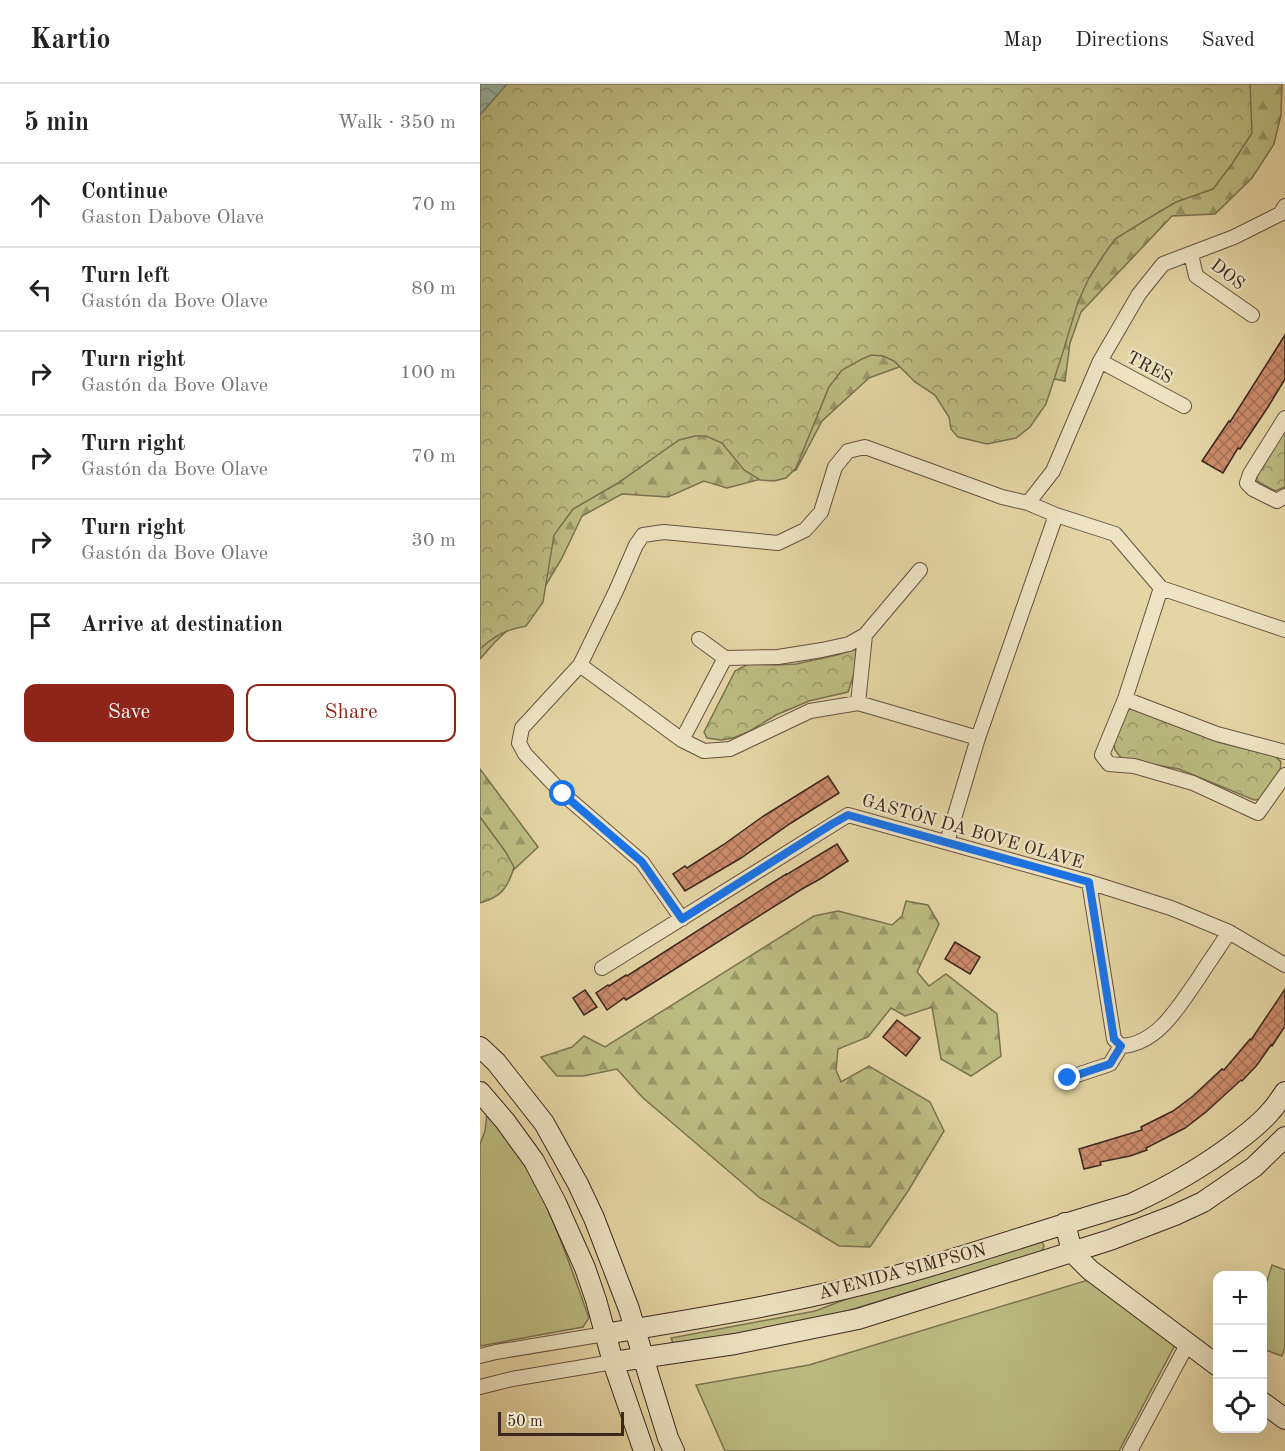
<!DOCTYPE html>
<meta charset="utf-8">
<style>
body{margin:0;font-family:"Old Standard TT",serif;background:#f2f2f2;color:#222}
.controls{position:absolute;right:18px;bottom:18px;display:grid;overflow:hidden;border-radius:12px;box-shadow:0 6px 24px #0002}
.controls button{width:54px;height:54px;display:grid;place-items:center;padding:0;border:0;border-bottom:2px solid #e0e0e0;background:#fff;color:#222;font:30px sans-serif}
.scale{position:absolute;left:18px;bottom:15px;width:126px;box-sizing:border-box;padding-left:6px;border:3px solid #3b271f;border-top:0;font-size:16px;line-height:21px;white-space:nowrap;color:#3b271f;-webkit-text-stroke:4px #eee4c4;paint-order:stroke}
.stop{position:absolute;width:18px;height:18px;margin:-14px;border:4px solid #1a73e8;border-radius:50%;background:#fff}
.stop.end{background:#1a73e8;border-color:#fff;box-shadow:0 2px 6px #0008}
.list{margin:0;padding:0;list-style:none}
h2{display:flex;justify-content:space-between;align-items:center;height:78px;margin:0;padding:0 24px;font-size:26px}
h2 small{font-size:20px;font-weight:400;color:#767676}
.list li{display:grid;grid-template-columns:39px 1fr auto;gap:18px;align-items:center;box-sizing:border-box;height:84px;padding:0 24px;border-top:2px solid #e0e0e0}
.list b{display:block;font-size:22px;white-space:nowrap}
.list p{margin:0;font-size:20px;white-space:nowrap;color:#767676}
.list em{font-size:20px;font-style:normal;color:#767676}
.actions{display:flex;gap:12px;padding:18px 24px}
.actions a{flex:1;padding:14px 0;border:2px solid #8f2418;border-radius:12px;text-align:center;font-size:21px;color:#8f2418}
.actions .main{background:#8f2418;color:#fff}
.icon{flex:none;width:33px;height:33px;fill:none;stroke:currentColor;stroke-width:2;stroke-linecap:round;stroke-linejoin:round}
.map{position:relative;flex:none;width:805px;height:1367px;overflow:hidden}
header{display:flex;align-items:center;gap:36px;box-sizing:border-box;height:84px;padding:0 30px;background:#fff;border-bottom:2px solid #e0e0e0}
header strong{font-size:28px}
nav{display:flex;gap:33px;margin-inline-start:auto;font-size:21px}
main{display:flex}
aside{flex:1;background:#fff}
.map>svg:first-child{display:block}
</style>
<header>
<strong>Kartio</strong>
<nav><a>Map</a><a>Directions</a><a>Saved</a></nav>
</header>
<main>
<aside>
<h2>5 min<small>Walk · 350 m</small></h2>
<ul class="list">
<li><svg class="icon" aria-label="ahead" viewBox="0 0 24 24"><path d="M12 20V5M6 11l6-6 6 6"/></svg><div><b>Continue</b><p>Gaston Dabove Olave</p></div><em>70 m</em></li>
<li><svg class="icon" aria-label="left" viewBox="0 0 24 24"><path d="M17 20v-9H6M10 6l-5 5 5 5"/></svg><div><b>Turn left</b><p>Gastón da Bove Olave</p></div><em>80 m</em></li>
<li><svg class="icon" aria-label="right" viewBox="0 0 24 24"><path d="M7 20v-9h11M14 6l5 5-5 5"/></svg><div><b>Turn right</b><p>Gastón da Bove Olave</p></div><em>100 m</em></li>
<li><svg class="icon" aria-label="right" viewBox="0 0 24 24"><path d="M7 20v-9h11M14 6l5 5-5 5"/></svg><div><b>Turn right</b><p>Gastón da Bove Olave</p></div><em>70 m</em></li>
<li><svg class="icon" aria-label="right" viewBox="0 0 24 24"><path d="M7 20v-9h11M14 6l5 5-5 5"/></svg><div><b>Turn right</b><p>Gastón da Bove Olave</p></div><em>30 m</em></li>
<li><svg class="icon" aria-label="arrive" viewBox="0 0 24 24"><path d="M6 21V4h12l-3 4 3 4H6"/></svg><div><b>Arrive at destination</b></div></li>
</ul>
<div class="actions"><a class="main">Save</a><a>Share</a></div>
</aside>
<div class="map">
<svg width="805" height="1367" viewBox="0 0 805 1367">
<defs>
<pattern id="forest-firs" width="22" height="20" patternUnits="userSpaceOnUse" patternTransform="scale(1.5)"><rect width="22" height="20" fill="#bbbc81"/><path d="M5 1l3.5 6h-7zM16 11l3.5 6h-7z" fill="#999969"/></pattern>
<pattern id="park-crowns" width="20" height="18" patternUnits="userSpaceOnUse" patternTransform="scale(1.5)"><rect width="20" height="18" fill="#bbbc81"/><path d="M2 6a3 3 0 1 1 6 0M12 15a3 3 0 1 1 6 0" fill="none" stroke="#999969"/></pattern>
<pattern id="water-waves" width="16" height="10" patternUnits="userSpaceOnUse" patternTransform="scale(1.5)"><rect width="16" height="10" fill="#96b8a9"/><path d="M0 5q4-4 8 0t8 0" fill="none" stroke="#7c9689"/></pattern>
<pattern id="building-cross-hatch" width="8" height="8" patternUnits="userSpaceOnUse" patternTransform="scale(1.5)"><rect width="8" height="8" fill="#cb8b6a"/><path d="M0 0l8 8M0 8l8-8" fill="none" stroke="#a67257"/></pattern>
</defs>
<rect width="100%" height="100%" fill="#e5d5a4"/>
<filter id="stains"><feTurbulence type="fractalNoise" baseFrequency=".00333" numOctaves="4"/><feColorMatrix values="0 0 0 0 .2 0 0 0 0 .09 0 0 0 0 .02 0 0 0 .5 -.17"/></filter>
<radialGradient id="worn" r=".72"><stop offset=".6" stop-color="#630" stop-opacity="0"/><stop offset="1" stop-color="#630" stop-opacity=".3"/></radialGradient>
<path fill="#bbbc81" stroke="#7b7250" stroke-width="1.5" d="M7,1030C60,1086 83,1162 109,1234L103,1243L0,1262V1060L5,1047Z
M558,1155L562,1158L564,1162L562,1167L341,1235L194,1262L191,1254L335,1227L398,1203Z
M792,1181L805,1186V1263L802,1272L783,1265V1210Z
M608,1196L695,1261L639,1367H245L216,1301L329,1281Z"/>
<path fill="url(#forest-firs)" stroke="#7b7250" stroke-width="1.5" d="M743,0H802L801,31L794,60L772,94L735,130L692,132L601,228L590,259L585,297L449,272L389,294L342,337L316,386L247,404L224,397L188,413L142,410L102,432L82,474L54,521L15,558L0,575V432Z
M0,685L58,763L23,796L0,754Z
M426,817L448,821L459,840L437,888L449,902L466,890L517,930L521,972L491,992L461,975L452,923L425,932L411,924L388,953L358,965L356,986L361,998L389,982L450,1018L464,1047L428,1107L390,1163L359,1162L280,1114L162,1013L137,985L103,992H77L61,973L92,963L104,952L125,963L334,832L358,827L412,841L422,832Z"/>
<path fill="url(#park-crowns)" stroke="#7b7250" stroke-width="1.5" d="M0,0H770L772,49L752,80L733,105L696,118L664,137L635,155L623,172L609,194L598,218L582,271L566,320L550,343L536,354L507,360L478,353L471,345L469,333L455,311L435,298L414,277L403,272L391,271L382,275L362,286L349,303L316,384L306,394L294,397L280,396L264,386L242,359L226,352H215L199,356L138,399L93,425L74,451L63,518L46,542C25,546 16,551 0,565Z
M805,345V403L795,407L777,397V388Z
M374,565L380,572L368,608L329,617L296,631L268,648L253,654L241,656L227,654L224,648L255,587L268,580L297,581L316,580L357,571Z
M652,624L738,658L795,672L801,678L800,687L782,715L774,716L699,685L642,675L635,666L634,660L645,626Z
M0,733L25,767L34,783C28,804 21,813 0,819Z"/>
<path fill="url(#water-waves)" stroke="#727e72" stroke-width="1.5" d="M0,0H27L0,31Z"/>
<path fill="url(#building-cross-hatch)" stroke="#3b271f" stroke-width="1.5" d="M805,251V295L788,323L760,365L758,364L743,389L722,377L749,337L750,338Z
M348,692L359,709L311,739L261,774L205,807L193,790L205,782L207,784L243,761L282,733Z
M357,760L368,777L340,795L322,805L165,904L146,916L144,914L127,926L116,909L128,901L129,902L146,891L147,892L306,790V791Z
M475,858L500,873L490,890L465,875Z
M805,905V942L792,962L791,961L777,981L762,997L761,996L726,1028L705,1044L666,1064L667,1066L650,1072L620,1078L621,1081L604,1085L599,1065L662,1046L661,1043L693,1027L713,1012L742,985L744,986L770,955L771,956Z
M105,906L117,923L104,931L93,914Z
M417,936L440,954L426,972L403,953Z"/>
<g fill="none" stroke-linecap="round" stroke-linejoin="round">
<g stroke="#665240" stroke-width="16">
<path id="street" d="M711,170L716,192L772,231
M620,277L704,322
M805,334L770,390L767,399L773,405L797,417L805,412
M548,419L576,431L635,450L681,504L805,546
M681,504L645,615L622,671L629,680L654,682L713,699L778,729L805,691
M219,555L245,574L298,573L342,566L369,560L385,551L440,486
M100,581L202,656L224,667L250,665L330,627L378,619L498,654
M645,615L737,650L805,668
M378,619L385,551
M202,656L245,574
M467,758L498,654L576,431
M609,798L634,955L641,962C678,960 699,922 718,895C728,879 739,864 749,848
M202,835L162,778L83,710L45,670L39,659L42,644L100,581L136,507L156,461L163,451L184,448L298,459L325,446L341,428L355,383L368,367L385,363L522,413L548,419L573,387L620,277L659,210L683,180L754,153L800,130L805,122
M122,884L368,731L609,798L691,824L749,848L805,881
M588,994L630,980L641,962
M0,1272L16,1268L125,1250
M0,1303L32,1295L133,1278
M650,1367L708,1259"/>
</g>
<g stroke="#3b271f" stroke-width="22">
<path id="secondary" d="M0,963L16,978L64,1039L98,1100L114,1134L149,1225L170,1296L188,1354L194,1367
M0,1008L25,1037L54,1077L76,1119L105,1184L116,1216L133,1278L164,1367
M585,1139L592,1168L610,1186L738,1282
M125,1250C228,1233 333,1216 433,1187C506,1166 578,1141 651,1120C688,1103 723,1083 756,1058C768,1049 781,1039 791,1027C796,1022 800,1015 805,1008
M133,1278L255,1260L378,1235L630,1156L695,1131L723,1118L774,1083L805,1053
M782,1318L805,1335"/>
</g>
<use href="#street" stroke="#eee4c4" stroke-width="14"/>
<use href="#secondary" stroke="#eee4c4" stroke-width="20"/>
</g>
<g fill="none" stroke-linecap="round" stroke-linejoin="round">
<path stroke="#1a73e8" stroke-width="8" d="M83,710L162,778L202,835L352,740L368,731L609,798L634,955L641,962L630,980L588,994"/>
</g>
<g text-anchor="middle" stroke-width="4.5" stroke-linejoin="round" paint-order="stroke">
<g font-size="18" fill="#3b271f" stroke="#eee4c4">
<text transform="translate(748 190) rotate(38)" y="6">DOS</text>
<text transform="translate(670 283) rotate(28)" y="6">TRES</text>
<text transform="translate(493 747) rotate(16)" y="6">GASTÓN DA BOVE OLAVE</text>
<text transform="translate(422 1187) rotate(-15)" y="6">AVENIDA SIMPSON</text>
</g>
</g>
<rect width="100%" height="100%" filter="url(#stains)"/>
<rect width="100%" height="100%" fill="url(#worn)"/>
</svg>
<div class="controls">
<button>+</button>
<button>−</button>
<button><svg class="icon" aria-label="locate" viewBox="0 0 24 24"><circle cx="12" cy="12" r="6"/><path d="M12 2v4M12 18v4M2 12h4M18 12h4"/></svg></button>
</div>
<div class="scale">50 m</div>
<div class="stop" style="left:83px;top:710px"></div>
<div class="stop end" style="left:588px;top:994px"></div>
</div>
</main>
